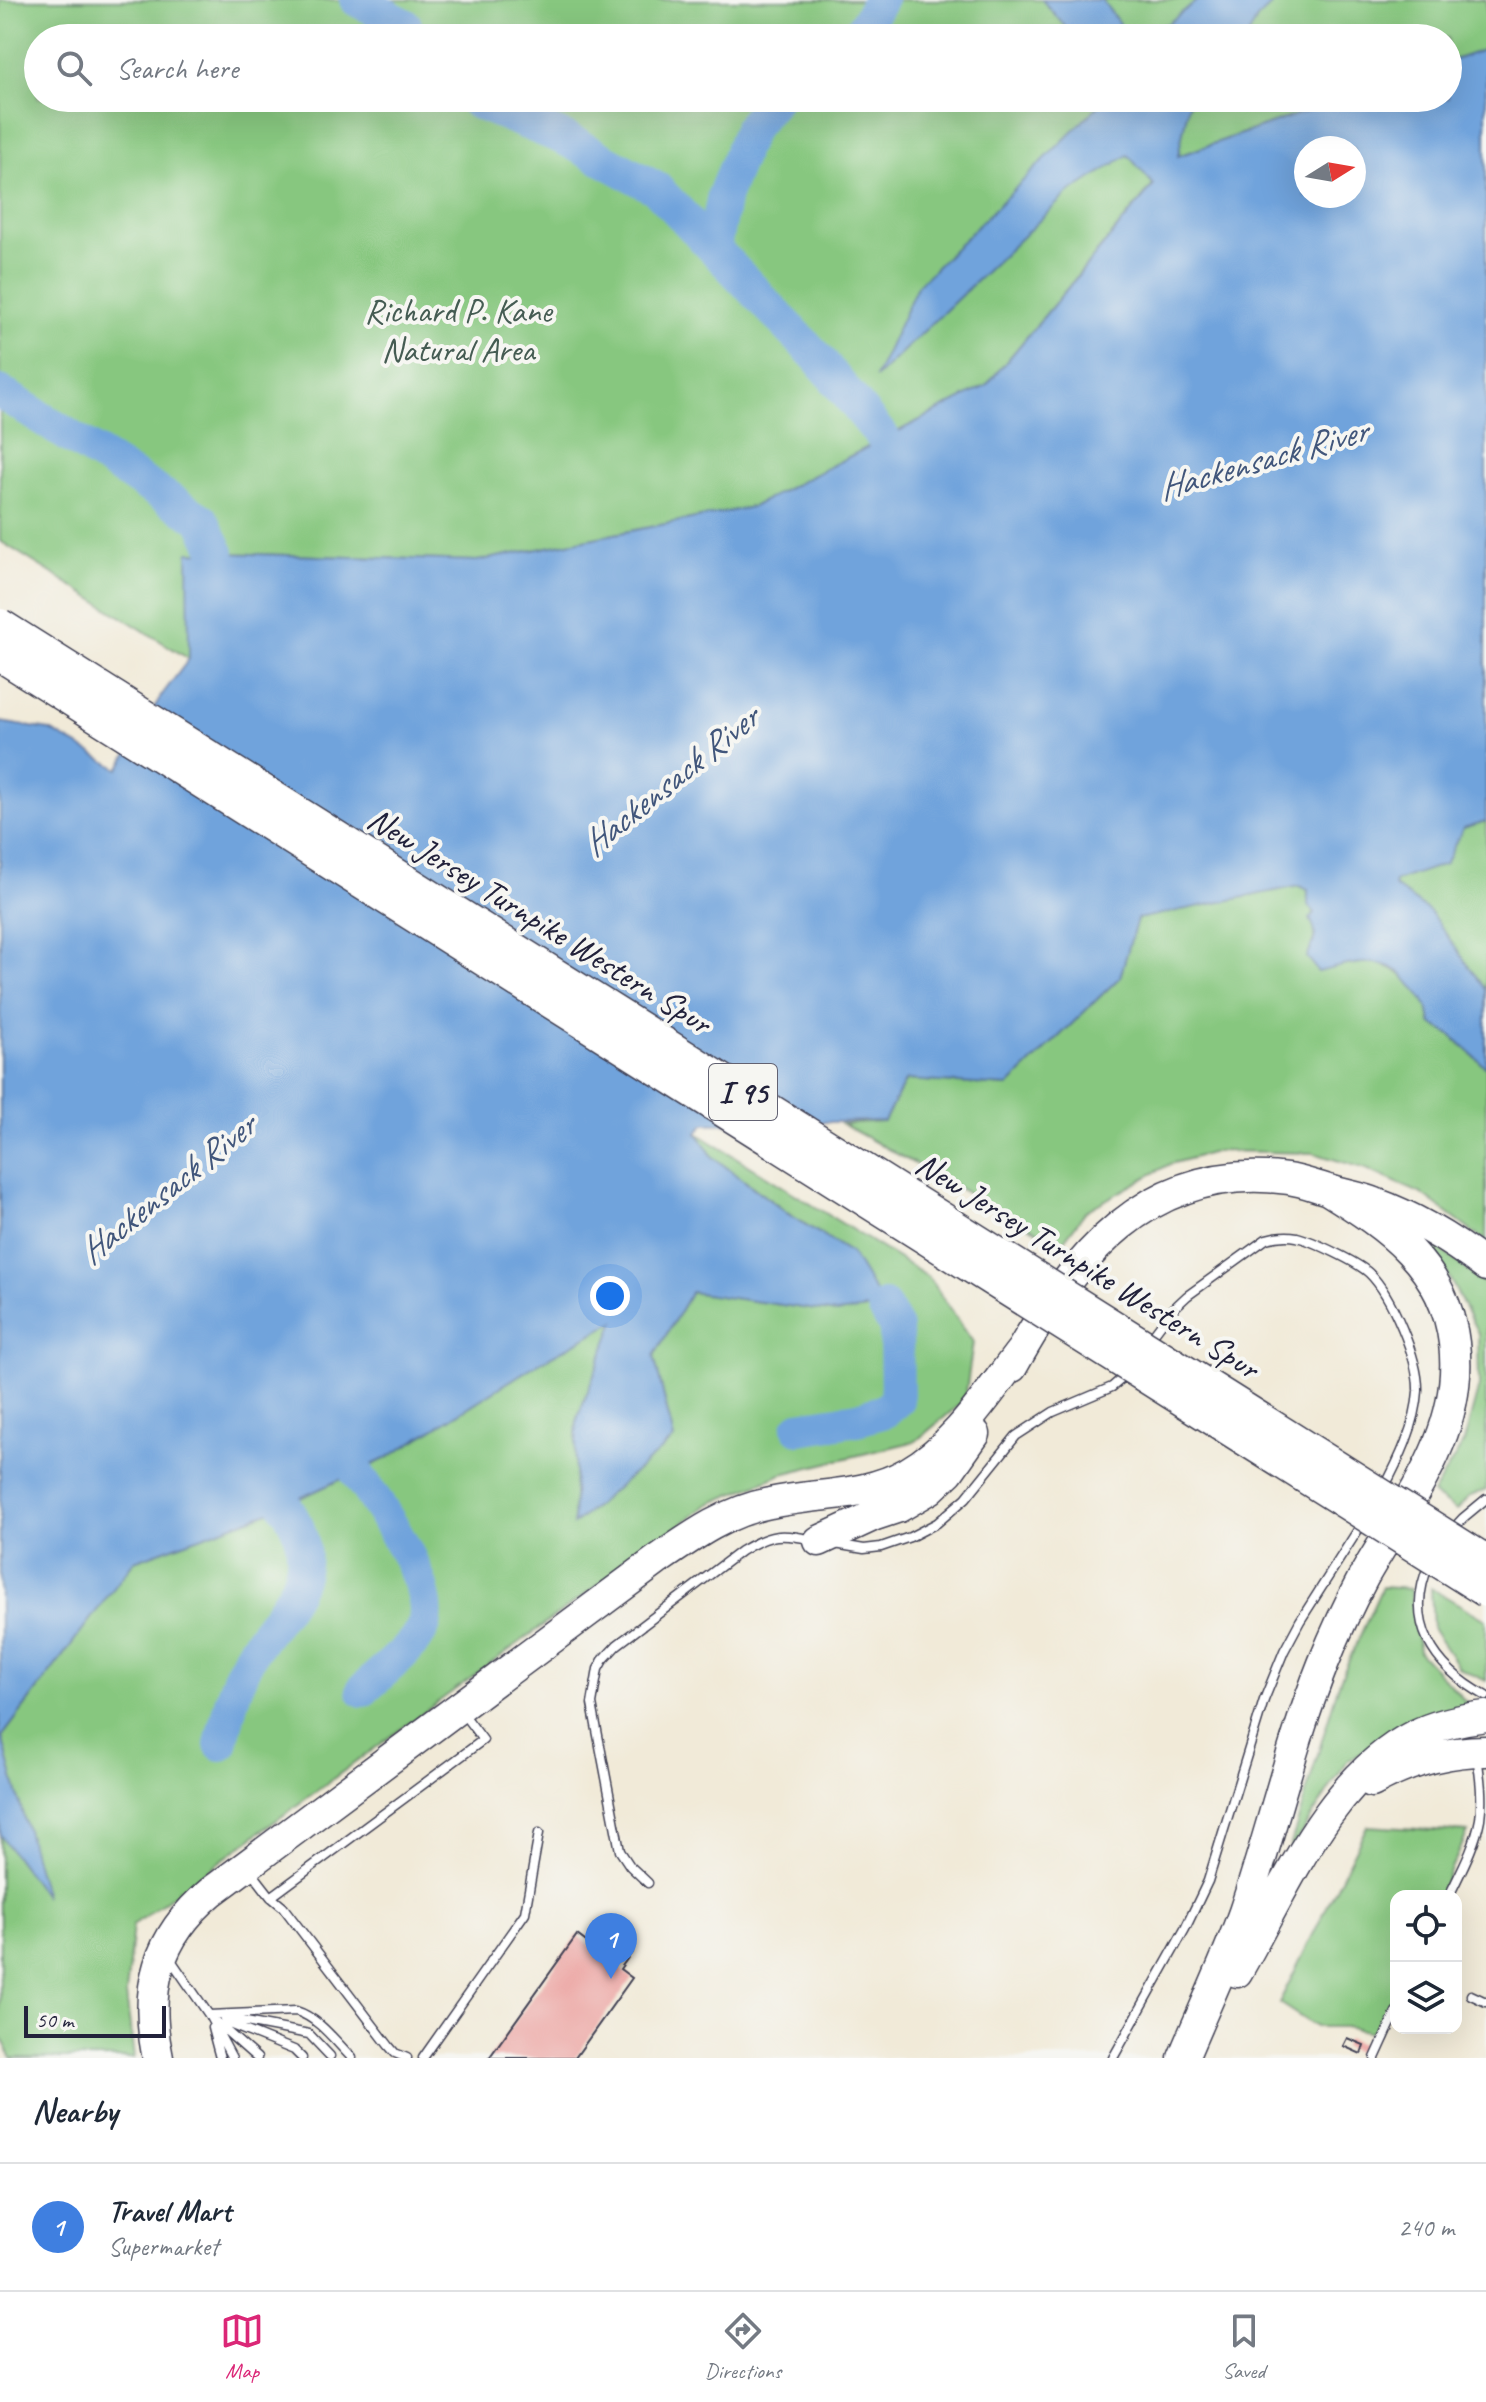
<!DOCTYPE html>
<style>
body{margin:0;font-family:Caveat,sans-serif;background:#f6f6f7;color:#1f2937}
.controls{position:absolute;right:24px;bottom:24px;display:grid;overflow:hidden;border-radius:16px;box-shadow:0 8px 32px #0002}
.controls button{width:72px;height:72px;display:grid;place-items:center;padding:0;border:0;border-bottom:2px solid #e0e1e3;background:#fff;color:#1f2937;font:40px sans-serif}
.compass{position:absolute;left:1294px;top:136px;width:72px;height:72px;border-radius:50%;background:#fff;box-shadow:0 8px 32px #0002;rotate:79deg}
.scale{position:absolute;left:24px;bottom:20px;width:142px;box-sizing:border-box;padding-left:8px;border:4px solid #22223b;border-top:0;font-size:22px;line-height:28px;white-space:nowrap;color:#22223b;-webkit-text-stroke:6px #f6f6f2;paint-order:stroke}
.you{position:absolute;left:610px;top:1296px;width:28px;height:28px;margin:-20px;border:6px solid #fff;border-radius:50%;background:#1a73e8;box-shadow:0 0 0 12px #1a73e833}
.badge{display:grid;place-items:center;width:52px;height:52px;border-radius:50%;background:#db2777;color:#fff;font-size:26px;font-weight:700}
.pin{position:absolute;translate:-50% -66px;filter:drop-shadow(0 2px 4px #0008)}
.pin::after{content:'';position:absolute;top:42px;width:28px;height:24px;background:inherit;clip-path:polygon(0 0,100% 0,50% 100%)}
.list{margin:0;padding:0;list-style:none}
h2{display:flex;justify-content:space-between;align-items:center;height:104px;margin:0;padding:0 32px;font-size:34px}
h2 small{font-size:26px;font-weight:400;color:#747a83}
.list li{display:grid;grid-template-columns:52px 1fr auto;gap:24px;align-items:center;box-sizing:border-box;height:128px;padding:0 32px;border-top:2px solid #e0e1e3}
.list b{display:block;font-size:30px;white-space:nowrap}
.list p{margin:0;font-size:26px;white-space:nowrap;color:#747a83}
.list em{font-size:26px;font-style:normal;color:#747a83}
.icon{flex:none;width:44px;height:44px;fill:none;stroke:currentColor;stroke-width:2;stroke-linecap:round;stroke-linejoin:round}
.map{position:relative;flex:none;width:1486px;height:2058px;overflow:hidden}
.search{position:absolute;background:#fff;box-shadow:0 8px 32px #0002;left:24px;right:24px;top:24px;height:88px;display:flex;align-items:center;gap:20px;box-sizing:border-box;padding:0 28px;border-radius:44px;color:#747a83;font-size:30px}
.sheet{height:232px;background:#fff}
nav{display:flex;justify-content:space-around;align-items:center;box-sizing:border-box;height:112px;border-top:2px solid #e0e1e3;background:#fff;font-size:22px;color:#747a83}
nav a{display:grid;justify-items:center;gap:4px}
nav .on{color:#db2777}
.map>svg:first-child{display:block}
</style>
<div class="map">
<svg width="1486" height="2058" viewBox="0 0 1486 2058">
<rect width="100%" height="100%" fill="#f6f6f2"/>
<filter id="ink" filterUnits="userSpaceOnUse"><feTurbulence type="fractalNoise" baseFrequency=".0125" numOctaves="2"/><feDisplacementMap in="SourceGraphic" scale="16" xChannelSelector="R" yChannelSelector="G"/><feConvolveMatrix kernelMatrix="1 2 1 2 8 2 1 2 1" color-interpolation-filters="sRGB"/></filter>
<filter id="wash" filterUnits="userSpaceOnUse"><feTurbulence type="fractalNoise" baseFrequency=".006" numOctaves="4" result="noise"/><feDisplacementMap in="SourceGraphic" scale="32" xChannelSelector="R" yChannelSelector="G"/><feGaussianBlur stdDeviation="1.8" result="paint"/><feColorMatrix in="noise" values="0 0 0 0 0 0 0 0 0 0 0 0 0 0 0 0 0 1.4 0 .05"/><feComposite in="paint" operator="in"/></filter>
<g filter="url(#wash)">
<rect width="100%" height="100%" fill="#f1ead8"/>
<path fill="#87c77f" stroke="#54745d" stroke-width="2" d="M0,0H1486V49L1448,62V38H38V98H1345L1177,156L986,386L752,507L477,561L189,552V659L0,541Z
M1486,821V990L1430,912L1394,886L1395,881L1444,864L1463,828Z
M1299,886L1308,890C1307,908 1310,902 1314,916C1318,932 1313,943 1307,957C1319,960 1332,965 1344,965C1354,965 1365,961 1375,963C1402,968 1429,995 1431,1023L1452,1036L1486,1067V1242L1422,1194L1366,1169L1313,1153L1218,1151L1170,1164L1086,1211L1061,1244L842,1124L884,1121L906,1080L1008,1086L1120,977L1137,919Z
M697,1133L928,1277L973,1342L965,1400L916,1441L782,1474L709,1504L133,1925L126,1994L134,2058H12L0,2035V1835L44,1895L2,1737L134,1561L274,1510L387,1458L537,1364L617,1320L577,1419L573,1525L674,1439L654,1356L691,1292L837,1313L851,1253L789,1214L713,1157Z
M1430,1241L1486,1285V1490L1468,1497L1457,1511L1432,1494L1464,1442L1479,1386L1478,1333Z
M1382,1587L1411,1589L1419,1652L1470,1706L1417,1722L1347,1761L1288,1854L1340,1680Z
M1431,1588L1486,1620V1681L1459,1668L1433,1630Z
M1367,1826L1468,1832L1439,1896H1396V1991L1377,2033L1344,2027H1316L1279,2003Z"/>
<path fill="#70a3dc" stroke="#49628c" stroke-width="2" fill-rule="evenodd" d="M1042,0H1102L1127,34L1167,24L1198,0H1277L1257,19L1247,38H1075Z
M1486,49V821L1463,828L1445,864L1395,881L1394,886L1430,912L1486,990V1067L1452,1036L1431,1023C1430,1007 1422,996 1411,985C1407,980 1403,974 1398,971C1374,956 1343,965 1318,972L1307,957C1314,940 1319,936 1310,919L1314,913L1308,905V890L1299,886L1137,919L1120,977L1008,1086L906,1080L884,1121L704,1124L697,1133L713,1157L788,1214L851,1253L884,1307L837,1313L691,1292L654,1356L674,1439L573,1525L577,1419L615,1321L537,1364L387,1458L274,1510L134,1561L2,1737L45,1897L0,1835V722L50,730L119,769L161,696L189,659L188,552L477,561L752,507L986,386L1154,185L1128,155L1066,195L875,378L917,286L1104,100L1103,98H1190L1178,156L1345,98H1448V62ZM1306,148H1354V196H1306Z"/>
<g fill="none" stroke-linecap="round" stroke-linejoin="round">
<path stroke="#70a3dc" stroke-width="34" d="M357,0L405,25
M857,38L880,0
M473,98L478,103L566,139L657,189L818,358L884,439
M714,247L724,195L750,129L775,98
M0,392L202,520L218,553
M799,1428L858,1419L885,1411L897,1400L896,1328L884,1307
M356,1472C378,1504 439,1590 423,1627C413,1649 380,1673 363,1690
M221,1744C228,1715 234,1683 249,1657C272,1616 318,1585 299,1532C296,1523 290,1514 285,1505"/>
</g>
<g id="blocks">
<path fill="#eca4a2" d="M604,1932L632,1952L620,1969L632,1978L575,2058H489L577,1935L593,1947Z
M1347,2038L1364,2045L1361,2054L1343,2046Z"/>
</g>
</g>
<g filter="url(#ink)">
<use href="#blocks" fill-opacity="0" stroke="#414053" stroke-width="2"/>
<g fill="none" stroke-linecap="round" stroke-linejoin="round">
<g stroke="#414053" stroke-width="11">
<path id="lane" d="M1150,1339L1171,1311L1187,1296L1266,1239C1277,1236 1287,1235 1297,1237C1313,1241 1357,1262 1369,1273C1391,1294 1419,1360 1418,1391C1416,1425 1399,1460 1383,1490
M1451,1531L1463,1518L1486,1499
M835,1544L864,1549L881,1547L910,1537L937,1523L966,1498L1016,1436L1053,1412L1112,1387L1127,1374
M1430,1562C1403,1622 1433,1667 1486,1696
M250,1870L271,1897L283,1907L389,2046L395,2053L407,2058
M648,1883L630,1866L620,1851L592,1704L598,1669L603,1660L617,1645L741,1551C771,1533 781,1533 814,1540
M1449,1896C1461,1871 1475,1846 1480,1819C1483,1798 1480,1776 1477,1756
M271,1897L483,1740L462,1712
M169,1957L209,2015L232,2058
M1471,1995L1486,2002
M209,2015L296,2011C319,2018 335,2041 352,2058
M225,2018L309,2034L330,2056
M215,2021L257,2058
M224,2022L294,2050L302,2058
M212,2028L220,2058
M423,2058L525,1913L539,1833
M1113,2058L1185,1929L1208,1881L1264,1700L1284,1651L1300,1621L1363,1522
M1375,2058L1396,2012"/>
</g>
<g stroke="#414053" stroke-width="33">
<path id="highway" d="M1012,1367C1072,1259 1148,1160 1288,1179C1302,1181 1315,1186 1329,1190C1344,1195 1360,1197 1375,1203C1414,1217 1453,1241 1486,1266
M819,1541L875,1515L899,1507L930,1489L949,1471L975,1434
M1372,1782C1408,1762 1444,1751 1486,1751
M1237,1972C1284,1891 1328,1779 1415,1735C1437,1724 1462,1719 1486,1716
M158,2058C143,1990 157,1937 211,1892L656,1561C692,1536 727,1511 770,1503C817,1493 865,1497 907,1473C956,1445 987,1395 1020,1352
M1183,2058C1203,2010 1226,1962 1244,1912C1272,1830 1291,1744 1323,1664C1335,1634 1349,1604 1364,1576C1406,1502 1465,1433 1454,1343C1445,1266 1388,1227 1328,1190"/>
</g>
<use href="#lane" stroke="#fff" stroke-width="8"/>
<use href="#highway" stroke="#fff" stroke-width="30"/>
<g stroke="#414053" stroke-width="33" stroke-linecap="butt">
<path id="highway-bridge" d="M0,624L1486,1560
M0,656L1486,1592"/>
</g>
<use href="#highway-bridge" stroke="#fff" stroke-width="30"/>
</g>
</g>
<g text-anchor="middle" stroke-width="8" stroke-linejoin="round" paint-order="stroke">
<rect fill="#f6f6f2" stroke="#626272" stroke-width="2" x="709" y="1064" width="68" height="56" rx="6"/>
<g font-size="32" font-weight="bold" fill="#22223b">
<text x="743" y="1103">I 95</text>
</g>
<g font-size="34" fill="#455c53" stroke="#f6f6f2">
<text x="458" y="322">Richard P. Kane<tspan x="458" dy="39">Natural Area</tspan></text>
</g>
<g font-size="34" fill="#22223b" stroke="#f6f6f2">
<text transform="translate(540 920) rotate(32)" y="12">New Jersey Turnpike Western Spur</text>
<text transform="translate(1088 1265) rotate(32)" y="12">New Jersey Turnpike Western Spur</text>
</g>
<g font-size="36" font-style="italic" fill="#41567b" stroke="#f6f6f2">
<text transform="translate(1262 458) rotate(-16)" y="13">Hackensack River</text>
<text transform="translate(669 780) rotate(-39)" y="13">Hackensack River</text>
<text transform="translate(166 1188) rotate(-39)" y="13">Hackensack River</text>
</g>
</g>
</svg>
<div class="controls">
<button><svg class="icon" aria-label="locate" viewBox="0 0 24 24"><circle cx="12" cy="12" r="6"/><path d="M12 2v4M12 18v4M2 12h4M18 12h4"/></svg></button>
<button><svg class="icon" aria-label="layers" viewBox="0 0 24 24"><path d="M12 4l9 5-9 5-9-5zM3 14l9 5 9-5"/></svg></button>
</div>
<svg class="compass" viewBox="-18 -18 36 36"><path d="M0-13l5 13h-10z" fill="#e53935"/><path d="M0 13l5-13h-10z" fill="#747a83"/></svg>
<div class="scale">50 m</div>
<div class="you"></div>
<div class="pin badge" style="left:611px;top:1979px;background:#3f7fe0">1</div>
<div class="search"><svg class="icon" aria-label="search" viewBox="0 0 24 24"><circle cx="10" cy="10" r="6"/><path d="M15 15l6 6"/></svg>Search here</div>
</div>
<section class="sheet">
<h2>Nearby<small></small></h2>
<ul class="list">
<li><span class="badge" style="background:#3f7fe0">1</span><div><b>Travel Mart</b><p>Supermarket</p></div><em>240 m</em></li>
</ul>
</section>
<nav>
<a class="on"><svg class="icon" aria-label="map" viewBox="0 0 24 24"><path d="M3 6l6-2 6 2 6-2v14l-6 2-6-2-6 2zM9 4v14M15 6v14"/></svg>Map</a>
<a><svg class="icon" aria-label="directions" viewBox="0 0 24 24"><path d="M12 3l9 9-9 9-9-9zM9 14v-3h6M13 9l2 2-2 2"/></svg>Directions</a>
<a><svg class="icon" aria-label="saved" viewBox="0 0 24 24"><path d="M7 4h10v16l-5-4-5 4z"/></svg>Saved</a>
</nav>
